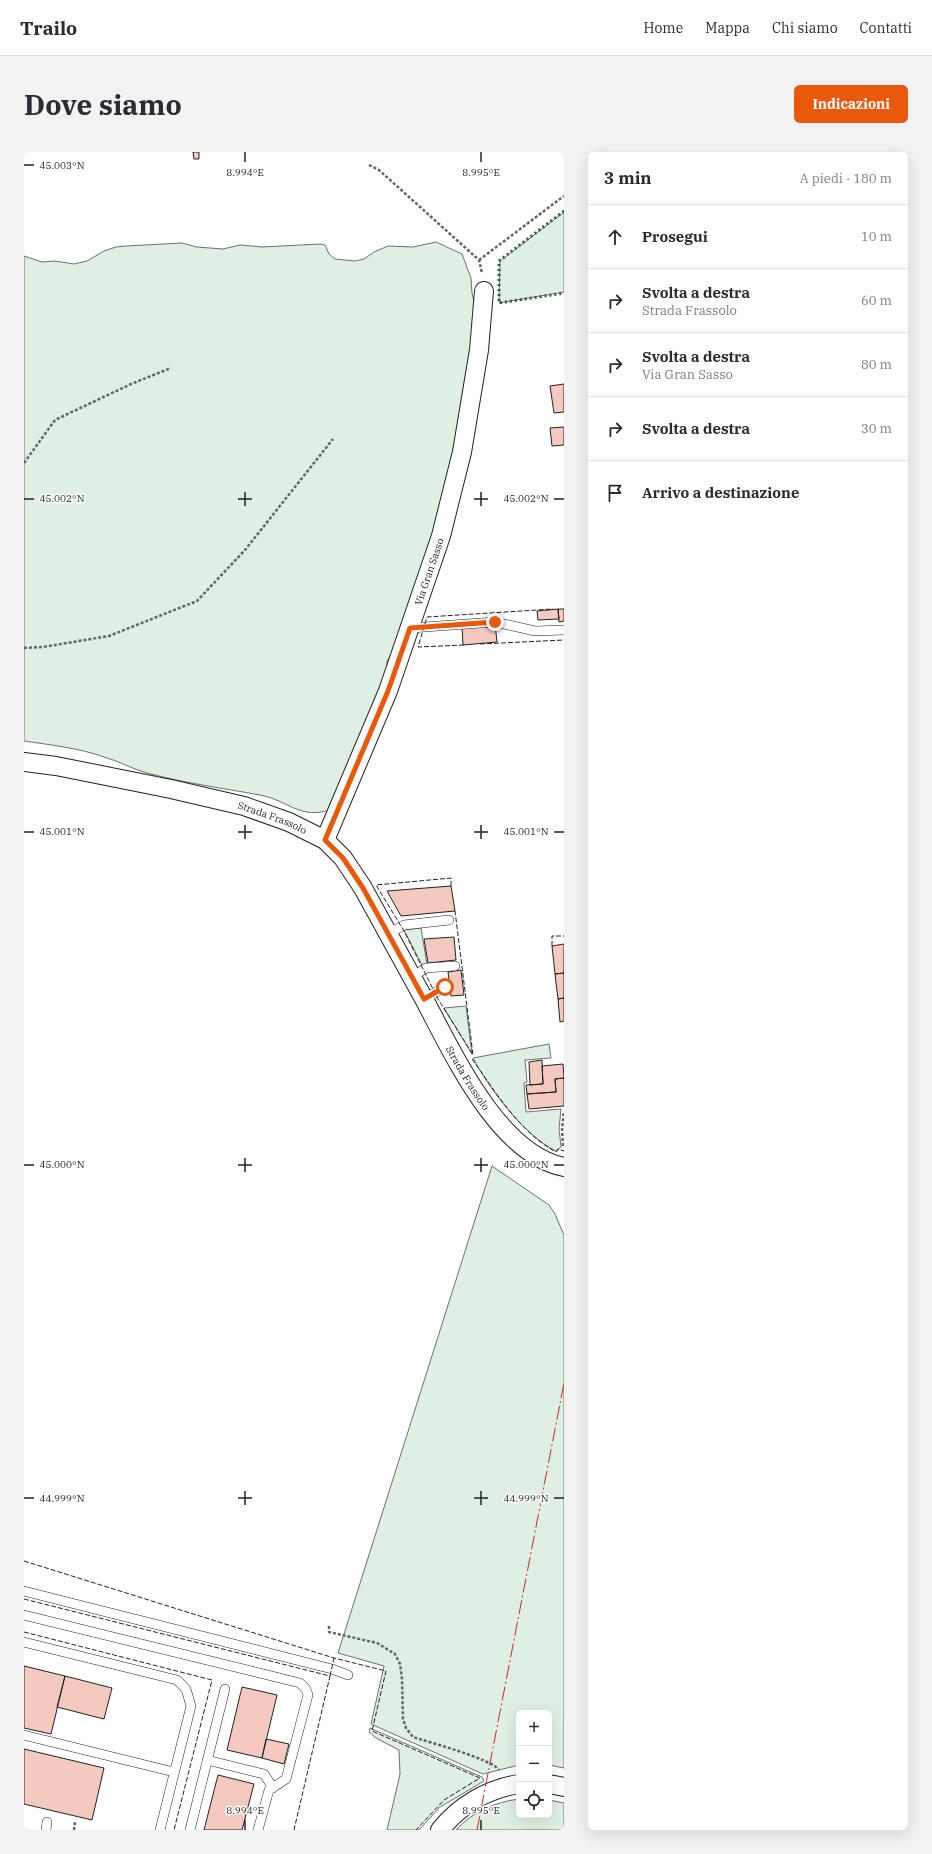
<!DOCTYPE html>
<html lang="it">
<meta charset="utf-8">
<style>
body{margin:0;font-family:"IBM Plex Serif",serif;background:#f2f2f3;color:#2b2b33}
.controls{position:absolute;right:12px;bottom:12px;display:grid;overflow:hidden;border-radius:6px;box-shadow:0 4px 16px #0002}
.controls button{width:36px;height:36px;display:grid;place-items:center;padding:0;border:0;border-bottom:1px solid #e1e1e2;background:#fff;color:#2b2b33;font:20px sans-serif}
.stop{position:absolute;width:12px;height:12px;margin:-9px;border:3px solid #ea580c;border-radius:50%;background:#fff}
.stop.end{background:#ea580c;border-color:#fff;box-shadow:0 1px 4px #0008}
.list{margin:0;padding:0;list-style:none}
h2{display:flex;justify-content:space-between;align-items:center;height:52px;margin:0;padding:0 16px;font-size:17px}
h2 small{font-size:13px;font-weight:400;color:#7c7c81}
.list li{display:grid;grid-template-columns:26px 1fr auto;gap:12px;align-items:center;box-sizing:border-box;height:64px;padding:0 16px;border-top:1px solid #e1e1e2}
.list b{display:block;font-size:15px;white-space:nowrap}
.list p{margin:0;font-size:13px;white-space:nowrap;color:#7c7c81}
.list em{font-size:13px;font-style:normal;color:#7c7c81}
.icon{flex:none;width:22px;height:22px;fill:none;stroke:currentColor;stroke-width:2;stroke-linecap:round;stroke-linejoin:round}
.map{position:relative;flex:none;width:540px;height:1678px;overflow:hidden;border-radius:6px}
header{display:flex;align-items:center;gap:24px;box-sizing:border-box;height:56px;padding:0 20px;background:#fff;border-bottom:1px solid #e1e1e2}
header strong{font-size:19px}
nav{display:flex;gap:22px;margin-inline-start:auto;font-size:14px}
.intro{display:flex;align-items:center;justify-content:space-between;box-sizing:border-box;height:96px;padding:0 24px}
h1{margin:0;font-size:28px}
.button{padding:10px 18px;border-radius:6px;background:#ea580c;color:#fff;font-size:14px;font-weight:700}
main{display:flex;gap:24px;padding:0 24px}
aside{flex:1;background:#fff;border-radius:6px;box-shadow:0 4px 16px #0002}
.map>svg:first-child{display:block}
</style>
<header>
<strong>Trailo</strong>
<nav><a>Home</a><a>Mappa</a><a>Chi siamo</a><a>Contatti</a></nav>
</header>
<div class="intro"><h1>Dove siamo</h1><a class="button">Indicazioni</a></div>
<main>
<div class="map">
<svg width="540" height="1678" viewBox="0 0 540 1678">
<rect width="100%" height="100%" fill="#fff"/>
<path fill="#e0efe3" stroke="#6f6f6f" d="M540,60V140L475,151L476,109Z
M412,90L438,102L447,126L448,141L452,159L448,200L419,350L377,488L363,509L362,525L347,564L331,593L308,657C277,669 264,648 236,643C198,636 160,631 123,621C108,617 95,609 80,605C55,596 27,593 0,589V104L18,110L31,109L50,112L63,109L80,99L92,95L102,94L158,91L173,95L199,97L216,93L238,95L297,92L301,93L305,102L311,107L331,109L340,107L350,100L364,94L389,95Z
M397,776L403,812L398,813L380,778Z
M442,854L448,902L420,856Z
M525,892L527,906L501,908L503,930L500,931L502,960L537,957L535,977L537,995L532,999C501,984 465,937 449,906Z
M468,1014L525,1053L531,1062L540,1083V1616L525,1613V1561H495V1613L459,1622L347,1572L360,1514L314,1501Z
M346,1576L458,1625L460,1629L416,1655L395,1678H363L376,1622L375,1598L352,1586L345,1580Z
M495,1647V1663H525V1648L540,1651V1678H432C448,1660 471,1650 495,1647Z"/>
<path fill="#f3c9c0" stroke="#222" d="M169,0H175V7H170Z
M540,232V260L530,261L526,234Z
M540,275V293L528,294L526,276Z
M534,457H540V469L535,470Z
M534,457L535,467L514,468L513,459Z
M471,472L473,490L439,493L438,475Z
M427,734L431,759L377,764L363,739Z
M430,785L432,808L404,811L400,787Z
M540,792V821L531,822L528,794Z
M437,818L440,843L427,844L424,820Z
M540,821V846L534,847L531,822Z
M540,846V869L536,870L534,847Z
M518,908L519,932L506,933L505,910Z
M539,912L540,926L531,927L532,940L503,942L502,933L519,932L518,914Z
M540,926V954L505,957L503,942L532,940L531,927Z
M0,1514L41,1524L27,1582L0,1576Z
M41,1524L88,1536L80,1567L33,1555Z
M218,1535L253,1543L238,1606L203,1598Z
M242,1587L265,1592L260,1612L238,1606Z
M0,1597L80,1616L68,1668L0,1652Z
M194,1623L230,1632L218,1678H180Z"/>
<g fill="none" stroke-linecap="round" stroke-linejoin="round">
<g stroke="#222" stroke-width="10">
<path id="lane" d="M386,476L471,470L511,479L540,478
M364,782L380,773L425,768
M388,825L402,816L431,814
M400,847L421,835
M0,1439L308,1517L324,1523
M0,1463L276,1531L282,1537L284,1543L262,1627L245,1638L234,1678
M0,1490L153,1528L162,1537L167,1554L136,1678
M0,1583L150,1620
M183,1608L240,1622L249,1636
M22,1678L23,1670
M166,1678L201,1537"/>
</g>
<g stroke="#222" stroke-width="20">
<g id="street">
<path id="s1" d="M0,610L32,614L147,637L220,654L265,670L301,688L319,706L339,736C359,773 380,810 400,847C429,901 474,1002 540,1015"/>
<path id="s2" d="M301,688L364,539L417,384L438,300L455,198L460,139"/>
<path d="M525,1632L540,1635"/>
<path d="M416,1678C436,1653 464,1637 495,1632"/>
</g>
</g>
<path stroke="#646464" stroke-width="2.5" stroke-dasharray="3 2" stroke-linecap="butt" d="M345,13L355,18L455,108L458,121
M455,108L540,44
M0,311L31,268L107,232L147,216
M0,496L19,495L85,484L173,449L221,398L309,287
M539,994L538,977L540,959
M305,1474V1480L353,1491L371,1502L376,1512L378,1527L379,1567L382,1576L389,1585C404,1590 468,1607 475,1618
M50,1678L51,1670"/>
<use href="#lane" stroke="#fff" stroke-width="9"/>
<use href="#street" stroke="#fff" stroke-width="18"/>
<path stroke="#2f5e38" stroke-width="3" stroke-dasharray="2 3" stroke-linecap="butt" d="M540,59L475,109V151L540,141"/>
<path stroke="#222" stroke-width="1" stroke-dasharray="5 2" stroke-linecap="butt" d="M456,492L540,488
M440,493L394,495L403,465L529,457
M427,734V726L352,733L380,779L414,847L449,903L431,759
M528,794V784H540
M448,907C471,939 496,981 532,1000L534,997L540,999
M0,1409L310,1506L362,1519L348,1579L456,1626L420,1648L392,1678
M0,1447L306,1524L270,1678
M0,1480L188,1528L150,1678
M306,1524L310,1506"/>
<path stroke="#c62828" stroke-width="1" stroke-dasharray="14 3 2 3" stroke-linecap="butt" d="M453,1678L540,1231"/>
</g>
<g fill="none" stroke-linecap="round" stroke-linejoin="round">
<path stroke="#ea580c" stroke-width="5" d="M421,835L400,847L339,736L319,706L301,688L364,539L386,476L471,470"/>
</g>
<path fill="none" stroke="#222" stroke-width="1.5" d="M221,0V10M457,0V10M0,13H10M221,340V354M457,340V354M0,347H10M214,347H228M450,347H464M530,347H540M221,673V687M457,673V687M0,680H10M214,680H228M450,680H464M530,680H540M221,1006V1020M457,1006V1020M0,1013H10M214,1013H228M450,1013H464M530,1013H540M221,1339V1353M457,1339V1353M0,1346H10M214,1346H228M450,1346H464M530,1346H540M221,1668V1678M457,1668V1678"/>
<g text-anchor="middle" stroke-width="3" stroke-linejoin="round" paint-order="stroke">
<g font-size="10" fill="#222" stroke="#fff">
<text dy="4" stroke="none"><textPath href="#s2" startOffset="288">Via Gran Sasso</textPath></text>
<text dy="4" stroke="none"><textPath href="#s1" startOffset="255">Strada Frassolo</textPath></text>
<text dy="4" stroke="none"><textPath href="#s1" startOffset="591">Strada Frassolo</textPath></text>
</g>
</g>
<g font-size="10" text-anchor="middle" fill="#222" stroke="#fff" stroke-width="3" stroke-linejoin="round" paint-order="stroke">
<text x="38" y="17">45.003°N</text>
<text x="221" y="24">8.994°E</text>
<text x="457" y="24">8.995°E</text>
<text x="38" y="350">45.002°N</text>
<text x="502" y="350">45.002°N</text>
<text x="38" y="683">45.001°N</text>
<text x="502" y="683">45.001°N</text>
<text x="38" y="1016">45.000°N</text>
<text x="502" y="1016">45.000°N</text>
<text x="38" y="1350">44.999°N</text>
<text x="502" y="1350">44.999°N</text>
<text x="221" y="1662">8.994°E</text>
<text x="457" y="1662">8.995°E</text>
</g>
</svg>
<div class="controls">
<button>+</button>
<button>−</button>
<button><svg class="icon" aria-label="locate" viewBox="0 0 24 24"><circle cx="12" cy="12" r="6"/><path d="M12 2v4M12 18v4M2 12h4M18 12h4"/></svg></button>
</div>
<div class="stop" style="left:421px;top:835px"></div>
<div class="stop end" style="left:471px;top:470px"></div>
</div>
<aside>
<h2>3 min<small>A piedi · 180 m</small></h2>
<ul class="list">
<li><svg class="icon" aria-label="ahead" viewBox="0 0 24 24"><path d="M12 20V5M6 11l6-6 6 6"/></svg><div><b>Prosegui</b></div><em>10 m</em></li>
<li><svg class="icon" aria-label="right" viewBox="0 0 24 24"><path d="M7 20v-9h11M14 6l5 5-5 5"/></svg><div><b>Svolta a destra</b><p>Strada Frassolo</p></div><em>60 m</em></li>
<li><svg class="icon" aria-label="right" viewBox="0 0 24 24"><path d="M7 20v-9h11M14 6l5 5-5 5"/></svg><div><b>Svolta a destra</b><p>Via Gran Sasso</p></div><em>80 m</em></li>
<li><svg class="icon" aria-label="right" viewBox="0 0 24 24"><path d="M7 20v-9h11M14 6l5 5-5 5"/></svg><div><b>Svolta a destra</b></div><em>30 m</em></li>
<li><svg class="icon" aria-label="arrive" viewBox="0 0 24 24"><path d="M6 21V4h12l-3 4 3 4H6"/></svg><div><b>Arrivo a destinazione</b></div></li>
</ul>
</aside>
</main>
